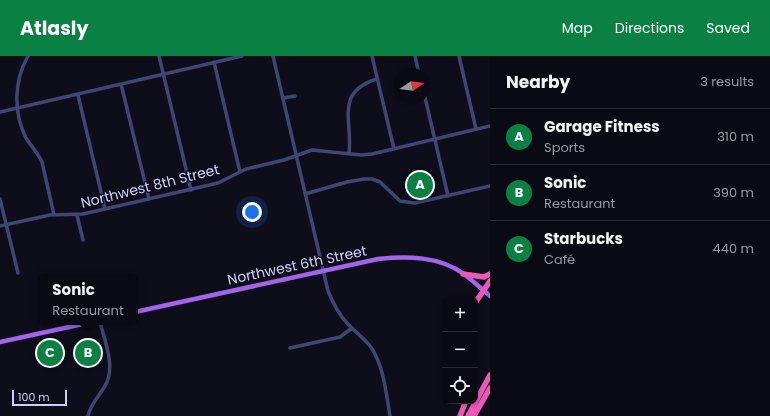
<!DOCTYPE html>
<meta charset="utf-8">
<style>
body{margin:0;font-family:Poppins,sans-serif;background:#181822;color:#f1f3f6}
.controls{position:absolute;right:12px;bottom:12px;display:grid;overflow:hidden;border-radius:8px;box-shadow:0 1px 3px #0004}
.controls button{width:36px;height:36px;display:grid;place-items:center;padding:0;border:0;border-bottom:1px solid #2a2b34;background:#0a0a14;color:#f1f3f6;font:20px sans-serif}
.compass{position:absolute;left:394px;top:12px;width:36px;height:36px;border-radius:50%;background:#0a0a14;box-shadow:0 1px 3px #0004;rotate:77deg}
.scale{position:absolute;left:12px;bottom:10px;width:55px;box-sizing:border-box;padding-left:4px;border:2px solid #ced0f8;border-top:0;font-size:11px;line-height:14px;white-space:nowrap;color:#ced0f8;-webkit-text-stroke:3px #0e0e1b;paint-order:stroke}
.you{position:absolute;left:252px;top:156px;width:14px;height:14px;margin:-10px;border:3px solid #fff;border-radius:50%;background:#1a73e8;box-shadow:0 0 0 6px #1a73e833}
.badge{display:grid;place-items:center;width:26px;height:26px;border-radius:50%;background:#0b8043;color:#fff;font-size:13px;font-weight:700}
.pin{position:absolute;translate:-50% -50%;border:2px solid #fff;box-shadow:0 1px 4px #0006}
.popup{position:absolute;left:38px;top:217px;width:100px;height:52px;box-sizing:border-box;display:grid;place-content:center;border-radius:8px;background:#0a0a14;filter:drop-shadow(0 1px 3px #0005);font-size:13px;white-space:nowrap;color:#999aa0}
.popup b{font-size:15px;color:#f1f3f6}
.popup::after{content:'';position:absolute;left:50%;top:100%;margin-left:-8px;border:8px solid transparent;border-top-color:#0a0a14}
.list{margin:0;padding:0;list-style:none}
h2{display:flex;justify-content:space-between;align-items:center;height:52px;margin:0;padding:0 16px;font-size:17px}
h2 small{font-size:13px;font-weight:400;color:#999aa0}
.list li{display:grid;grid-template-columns:26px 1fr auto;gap:12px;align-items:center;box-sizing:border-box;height:56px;padding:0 16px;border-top:1px solid #2a2b34}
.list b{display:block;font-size:15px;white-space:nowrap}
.list p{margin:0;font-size:13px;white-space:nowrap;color:#999aa0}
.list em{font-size:13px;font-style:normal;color:#999aa0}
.icon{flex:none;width:22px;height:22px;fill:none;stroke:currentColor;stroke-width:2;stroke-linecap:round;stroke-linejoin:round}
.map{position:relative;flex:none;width:490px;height:360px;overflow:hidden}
header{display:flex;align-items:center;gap:24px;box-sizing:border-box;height:56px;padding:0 20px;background:#0b8043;color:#fff}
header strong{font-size:19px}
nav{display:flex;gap:22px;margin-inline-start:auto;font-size:14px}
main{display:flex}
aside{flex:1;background:#0a0a14}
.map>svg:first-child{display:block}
</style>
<header>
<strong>Atlasly</strong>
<nav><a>Map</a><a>Directions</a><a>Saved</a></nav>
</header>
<main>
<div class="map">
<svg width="490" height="360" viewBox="0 0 490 360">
<rect width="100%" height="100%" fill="#0e0e1b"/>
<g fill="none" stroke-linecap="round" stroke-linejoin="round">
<path stroke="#3f4574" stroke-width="3.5" d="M28,0C14,25 13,56 26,82C31,90 38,97 42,106L54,159
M159,0L191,134
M273,0L328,235C333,247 338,258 347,267C355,276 364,282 371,291C384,311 386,337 390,360
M372,0L394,93
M415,0L419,18
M459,0L476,73
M214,6L240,116
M121,28L149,143
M424,37L448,140
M78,39L105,153
M283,42L295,40
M0,56L242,0
M349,97C353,65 334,36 377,23
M305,138L347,126L364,123H372L380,126L400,145L415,147L490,130
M0,143L18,217
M77,159L83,184
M0,170L50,159L83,158L218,127L246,113L284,104L312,94L361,99L372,98L490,70
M290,292L340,281L352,272
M88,360C90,349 99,340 105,330C116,311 105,286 100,266"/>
<path stroke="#a364e9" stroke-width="4.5" d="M135,256L378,203C407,200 439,200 464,218C473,225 482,233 490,240
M0,286L92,266"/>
<path stroke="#e85ab3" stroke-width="5.5" d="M463,218L484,221L490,218
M475,247L490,225
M460,360L466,345
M468,360L490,319
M474,360L490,332"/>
</g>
<g text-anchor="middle" stroke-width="3" stroke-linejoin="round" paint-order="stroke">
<g font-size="14" fill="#ced0f8" stroke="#0e0e1b">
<text transform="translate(150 130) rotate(-14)" y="5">Northwest 8th Street</text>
<text transform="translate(297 209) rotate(-12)" y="5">Northwest 6th Street</text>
</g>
</g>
</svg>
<div class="controls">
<button>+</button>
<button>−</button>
<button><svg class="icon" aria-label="locate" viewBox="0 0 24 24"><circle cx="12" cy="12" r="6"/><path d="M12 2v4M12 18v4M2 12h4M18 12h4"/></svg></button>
</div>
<svg class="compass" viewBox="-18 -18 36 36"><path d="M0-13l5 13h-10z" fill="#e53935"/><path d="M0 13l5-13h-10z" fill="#999aa0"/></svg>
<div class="scale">100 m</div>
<div class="you"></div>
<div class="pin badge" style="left:420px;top:129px">A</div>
<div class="pin badge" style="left:88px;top:297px">B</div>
<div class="popup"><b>Sonic</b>Restaurant</div>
<div class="pin badge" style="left:50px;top:297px">C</div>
</div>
<aside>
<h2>Nearby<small>3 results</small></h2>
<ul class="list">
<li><span class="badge">A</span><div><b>Garage Fitness</b><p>Sports</p></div><em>310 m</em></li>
<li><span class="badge">B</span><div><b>Sonic</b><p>Restaurant</p></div><em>390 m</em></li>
<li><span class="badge">C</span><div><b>Starbucks</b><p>Café</p></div><em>440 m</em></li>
</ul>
</aside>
</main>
